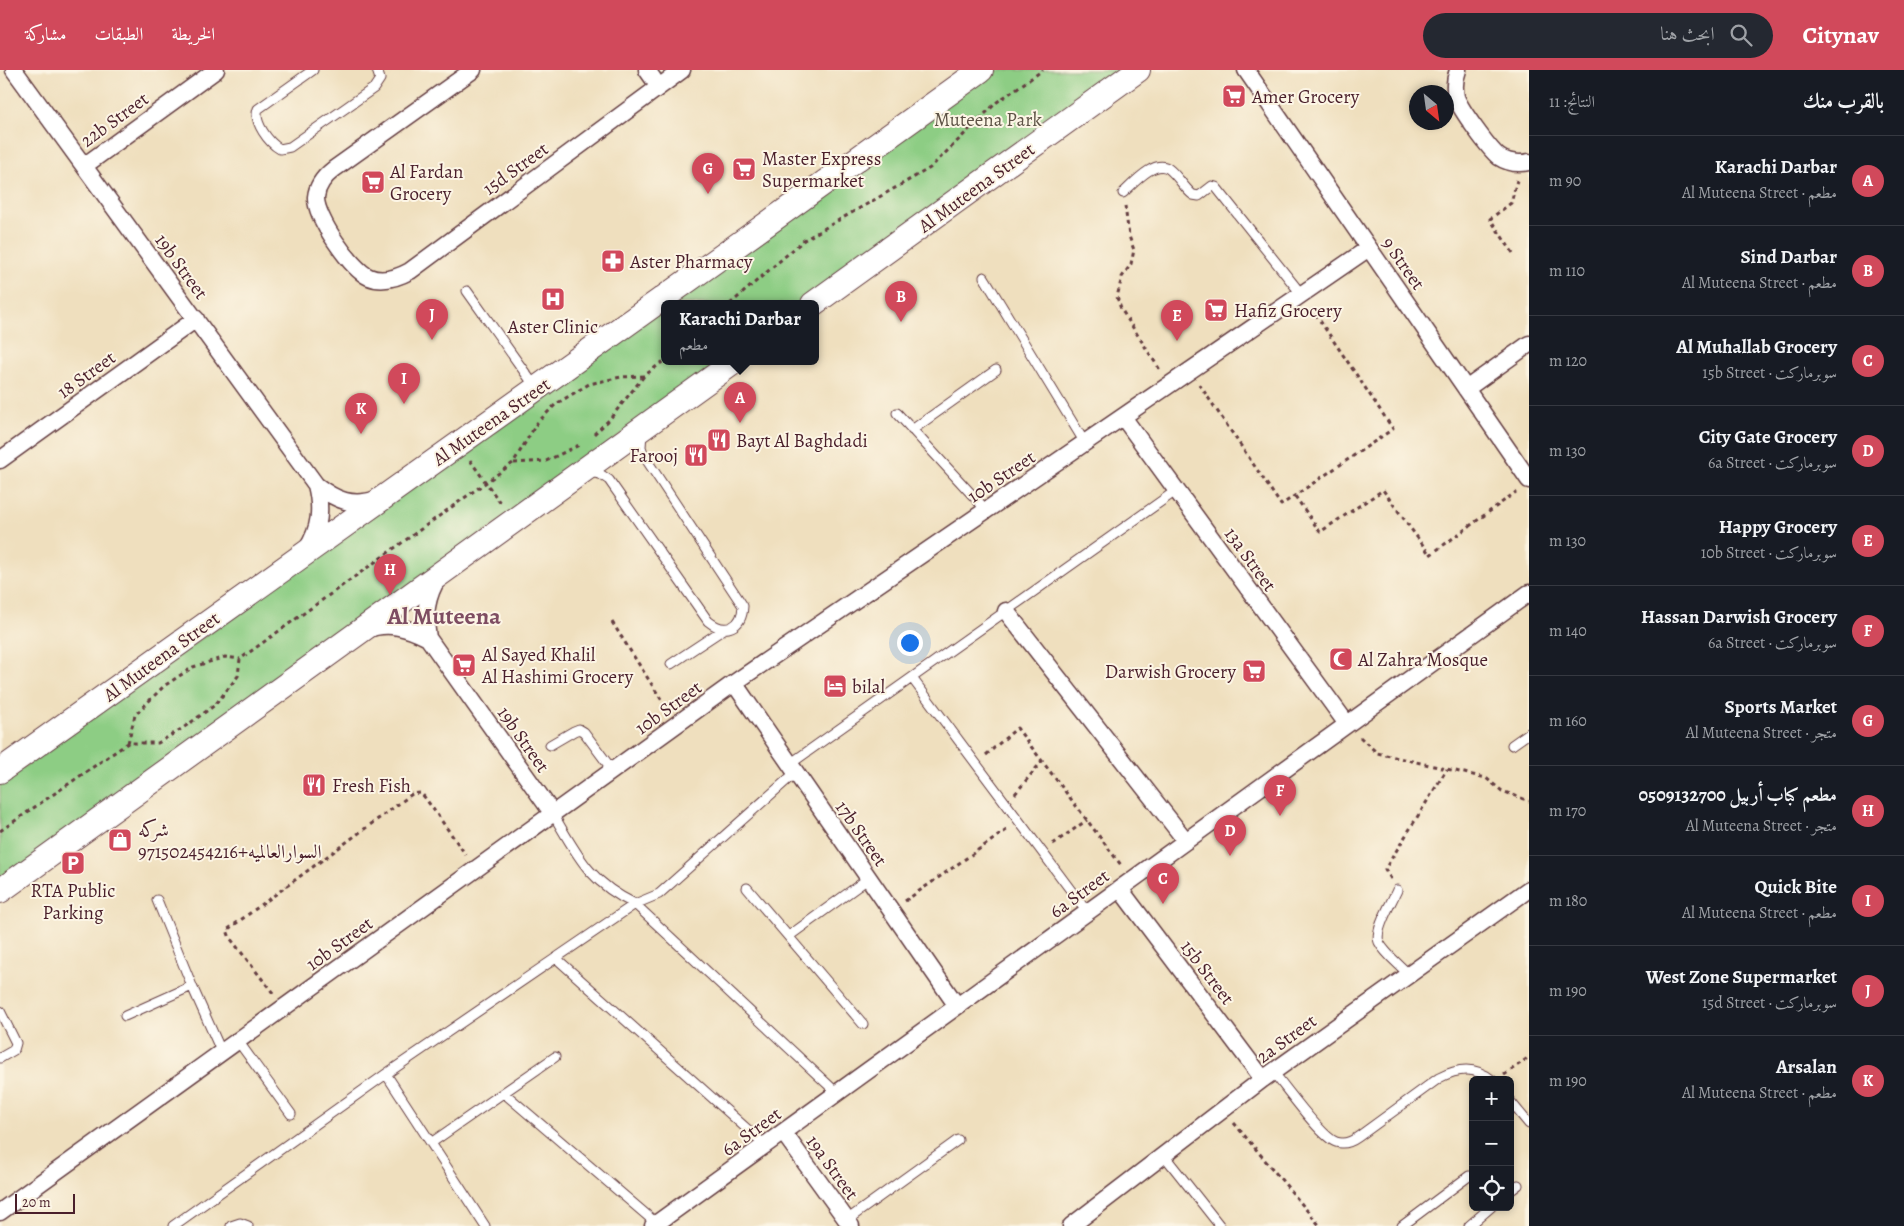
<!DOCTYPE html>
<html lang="ar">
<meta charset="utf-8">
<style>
body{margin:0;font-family:Alegreya,Amiri,serif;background:#242831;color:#f1f3f6;direction:rtl}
.controls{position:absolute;right:15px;bottom:15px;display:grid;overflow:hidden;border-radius:8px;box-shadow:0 2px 8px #0003}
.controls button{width:45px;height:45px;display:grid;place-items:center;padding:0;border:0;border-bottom:1px solid #363941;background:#171b24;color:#f1f3f6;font:25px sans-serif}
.compass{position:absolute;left:1409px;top:15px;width:45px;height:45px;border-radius:50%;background:#171b24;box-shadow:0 2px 8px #0003;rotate:151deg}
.scale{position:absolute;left:15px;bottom:12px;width:60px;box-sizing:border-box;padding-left:5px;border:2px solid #4a1f2b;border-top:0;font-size:14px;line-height:18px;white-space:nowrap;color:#4a1f2b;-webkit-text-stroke:4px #fcf5e5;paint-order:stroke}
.you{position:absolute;left:909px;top:572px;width:18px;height:18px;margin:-12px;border:4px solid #fff;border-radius:50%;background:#1a73e8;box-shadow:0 0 0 8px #1a73e833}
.badge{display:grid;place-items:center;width:32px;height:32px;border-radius:50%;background:#d1495b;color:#fff;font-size:16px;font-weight:700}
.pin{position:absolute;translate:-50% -41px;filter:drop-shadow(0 1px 2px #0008)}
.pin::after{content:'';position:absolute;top:26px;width:18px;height:15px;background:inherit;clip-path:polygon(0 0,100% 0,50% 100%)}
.popup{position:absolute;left:661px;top:230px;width:158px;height:65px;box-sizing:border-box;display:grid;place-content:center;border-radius:8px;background:#171b24;filter:drop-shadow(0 1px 4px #0005);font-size:16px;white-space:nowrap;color:#9ea1a6}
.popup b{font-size:19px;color:#f1f3f6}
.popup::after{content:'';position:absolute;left:50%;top:100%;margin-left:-10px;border:10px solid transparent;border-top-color:#171b24}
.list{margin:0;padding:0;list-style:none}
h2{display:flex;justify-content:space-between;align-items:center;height:65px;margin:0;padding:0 20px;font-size:21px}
h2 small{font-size:16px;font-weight:400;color:#9ea1a6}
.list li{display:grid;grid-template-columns:32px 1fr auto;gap:15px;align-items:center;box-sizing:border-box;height:90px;padding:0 20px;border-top:1px solid #363941}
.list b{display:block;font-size:19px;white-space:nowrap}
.list p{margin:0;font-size:16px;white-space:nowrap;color:#9ea1a6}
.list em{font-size:16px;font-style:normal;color:#9ea1a6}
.icon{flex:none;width:28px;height:28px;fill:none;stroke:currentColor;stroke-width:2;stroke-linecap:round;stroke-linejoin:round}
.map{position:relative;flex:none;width:1529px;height:1156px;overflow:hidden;direction:ltr}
header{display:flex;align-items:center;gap:30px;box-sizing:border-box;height:70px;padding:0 25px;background:#d1495b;color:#fff}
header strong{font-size:24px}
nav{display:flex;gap:28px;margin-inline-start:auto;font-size:18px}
.search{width:350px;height:45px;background:#242831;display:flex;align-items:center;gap:12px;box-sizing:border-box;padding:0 18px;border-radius:28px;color:#9ea1a6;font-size:19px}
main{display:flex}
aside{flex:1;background:#171b24}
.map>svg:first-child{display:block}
</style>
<header>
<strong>Citynav</strong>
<div class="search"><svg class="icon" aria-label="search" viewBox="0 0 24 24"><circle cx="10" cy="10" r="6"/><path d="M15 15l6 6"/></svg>ابحث هنا</div>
<nav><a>الخريطة</a><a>الطبقات</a><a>مشاركة</a></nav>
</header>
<main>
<aside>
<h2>بالقرب منك<small>النتائج: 11</small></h2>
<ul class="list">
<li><span class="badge">A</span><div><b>Karachi Darbar</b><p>مطعم · Al Muteena Street</p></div><em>90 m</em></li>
<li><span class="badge">B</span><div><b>Sind Darbar</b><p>مطعم · Al Muteena Street</p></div><em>110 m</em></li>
<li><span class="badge">C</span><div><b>Al Muhallab Grocery</b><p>سوبرماركت · 15b Street</p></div><em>120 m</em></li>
<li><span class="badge">D</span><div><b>City Gate Grocery</b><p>سوبرماركت · 6a Street</p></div><em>130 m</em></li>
<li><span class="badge">E</span><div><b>Happy Grocery</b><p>سوبرماركت · 10b Street</p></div><em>130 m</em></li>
<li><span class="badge">F</span><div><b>Hassan Darwish Grocery</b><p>سوبرماركت · 6a Street</p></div><em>140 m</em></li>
<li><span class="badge">G</span><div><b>Sports Market</b><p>متجر · Al Muteena Street</p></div><em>160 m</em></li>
<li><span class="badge">H</span><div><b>مطعم كباب أربيل 0509132700</b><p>متجر · Al Muteena Street</p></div><em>170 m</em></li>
<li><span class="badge">I</span><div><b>Quick Bite</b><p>مطعم · Al Muteena Street</p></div><em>180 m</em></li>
<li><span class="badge">J</span><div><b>West Zone Supermarket</b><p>سوبرماركت · 15d Street</p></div><em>190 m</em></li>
<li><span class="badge">K</span><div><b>Arsalan</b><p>مطعم · Al Muteena Street</p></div><em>190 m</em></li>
</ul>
</aside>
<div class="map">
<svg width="1529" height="1156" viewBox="0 0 1529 1156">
<rect width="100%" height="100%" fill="#fcf5e5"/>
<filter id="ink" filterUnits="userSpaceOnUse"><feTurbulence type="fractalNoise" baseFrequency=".02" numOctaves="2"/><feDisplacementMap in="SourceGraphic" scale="10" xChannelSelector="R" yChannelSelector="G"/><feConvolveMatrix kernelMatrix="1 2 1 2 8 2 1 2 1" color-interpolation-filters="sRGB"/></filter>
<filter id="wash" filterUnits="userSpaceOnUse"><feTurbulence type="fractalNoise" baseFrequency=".0096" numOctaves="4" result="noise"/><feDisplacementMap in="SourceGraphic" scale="20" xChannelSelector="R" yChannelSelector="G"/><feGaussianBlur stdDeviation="1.12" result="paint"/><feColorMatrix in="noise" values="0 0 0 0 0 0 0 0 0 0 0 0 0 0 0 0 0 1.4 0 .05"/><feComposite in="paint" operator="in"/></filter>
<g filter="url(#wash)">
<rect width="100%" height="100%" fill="#efdfbe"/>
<path fill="#8dcd84" stroke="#6c7658" d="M987,0H1125L801,234H665V292H721L0,813V714Z"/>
</g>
<g filter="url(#ink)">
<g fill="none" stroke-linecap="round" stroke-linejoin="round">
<g stroke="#633c41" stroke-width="11">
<path id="lane" d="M313,0L258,39C253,52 269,73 280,79L290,77L374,18L380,9L377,0
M1123,123C1133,114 1155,88 1169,99C1178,106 1184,118 1193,125L1199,126L1212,116L1216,117L1302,225
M984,207L1085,373
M467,221L536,318
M897,343L987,441
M912,360L996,300
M589,402L600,404L609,410L708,551C725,565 742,558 743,536L644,386L641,377L642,363
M671,594L724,559
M912,608L1087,842
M550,675L574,661L579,659L584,662L613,701
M1512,675L1529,663
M790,694L1177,420
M553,744C578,786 589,812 635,834L837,1023
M747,818L863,954
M1397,820C1392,832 1374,860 1379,872C1385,884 1400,895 1409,905
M157,830L192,916L222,983
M789,866L869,808
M556,888L765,1075
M0,941L16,973L14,980L0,988
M125,946L192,916
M238,971L291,1044
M1273,1002C1285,1016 1321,1067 1336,1072C1344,1075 1351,1072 1358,1067L1439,1008C1458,998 1475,996 1492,1010
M386,1004L485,1156
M504,1023L656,1153
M1510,1031L1529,1054
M431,1073L555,987
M1163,1084L1220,1156
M1510,1121L1518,1115
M847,1150L958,1070
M173,1156L386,1004L635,834L659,824L796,702
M231,1156L240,1153L248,1156
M1402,1156L1469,1106
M1469,1156L1491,1137"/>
</g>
<g stroke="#633c41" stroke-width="19">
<path id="street" d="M14,0L316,415C337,431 352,437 378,429
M473,0L334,99C325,106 317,115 316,127C315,147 351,199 369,207C383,213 397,208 410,201L682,0
M647,0L659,17
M1246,0L1529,410
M1458,0C1455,8 1454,18 1456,27C1460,39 1489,79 1499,87C1508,93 1519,94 1529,92
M84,96L216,0
M1466,319L1529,274
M1123,347L1347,654
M0,390L196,249
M307,479C320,458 322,439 316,415
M439,506C426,527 424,545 428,568L553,744
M1006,541L1186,771
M366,560C388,551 409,558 428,568
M734,613L957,936
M1120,819L1263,1009
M783,1062L851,1156
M0,1142L734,613L1369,178
M653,1156L1529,523
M1071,1156L1263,1009L1529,819"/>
</g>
<g stroke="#633c41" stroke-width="26">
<path id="secondary" d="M813,234L1138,0
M0,701L732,179L981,0
M0,821L734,292"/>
</g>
<path stroke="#633c41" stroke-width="3" stroke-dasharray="4 4" stroke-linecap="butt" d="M1125,136L1129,166L1134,180L1131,194L1122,207L1117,227L1121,239L1160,300
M1513,183L1490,149L1511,133L1517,110
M730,234L804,170L930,98L997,32L1043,0
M1199,314L1281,435L1393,359L1312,239
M594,364L609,350L644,306
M470,390L501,434
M514,393L546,391L579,375
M1295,426L1320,462L1383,420L1430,485L1516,422
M612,552L668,640
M1360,667L1377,683L1486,708L1502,721L1529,731
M128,673L135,645L164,616L193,597L225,587L240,589
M986,685L1017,658L1121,795
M1015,724L1042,691
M0,761L128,673H158L183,658L215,635L238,606L240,589L513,393L537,353L556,334L589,314L621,307L644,306L665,290
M1053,774L1087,750
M1391,809L1385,799L1447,699
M905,831L1008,759
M273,923L230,868L227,860L412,724L421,723L426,729L466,785
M1504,1005L1529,987
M1234,1053L1320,1156"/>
<use href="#lane" stroke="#fff" stroke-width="9"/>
<use href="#street" stroke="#fff" stroke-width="16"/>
<use href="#secondary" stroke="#fff" stroke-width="24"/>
</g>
</g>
<defs>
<g id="supermarket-square" transform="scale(1.25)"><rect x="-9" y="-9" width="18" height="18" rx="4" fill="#d1495b" stroke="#fcf5e5"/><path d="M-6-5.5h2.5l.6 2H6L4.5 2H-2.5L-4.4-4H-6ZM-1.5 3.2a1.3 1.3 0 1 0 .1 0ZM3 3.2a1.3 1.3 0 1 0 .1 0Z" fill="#fff"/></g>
<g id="pharmacy-square" transform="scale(1.25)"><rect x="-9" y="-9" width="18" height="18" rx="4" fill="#d1495b" stroke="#fcf5e5"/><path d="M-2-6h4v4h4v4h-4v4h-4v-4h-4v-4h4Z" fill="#fff"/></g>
<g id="hospital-square" transform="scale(1.25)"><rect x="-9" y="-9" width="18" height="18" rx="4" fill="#d1495b" stroke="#fcf5e5"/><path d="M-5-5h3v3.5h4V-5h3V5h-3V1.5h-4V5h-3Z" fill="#fff"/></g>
<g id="restaurant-square" transform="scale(1.25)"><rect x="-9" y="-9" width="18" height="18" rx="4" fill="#d1495b" stroke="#fcf5e5"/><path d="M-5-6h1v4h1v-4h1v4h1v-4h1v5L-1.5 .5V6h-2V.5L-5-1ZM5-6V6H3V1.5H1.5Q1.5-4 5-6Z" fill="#fff"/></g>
<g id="mosque-square" transform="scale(1.25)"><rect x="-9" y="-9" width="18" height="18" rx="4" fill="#d1495b" stroke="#fcf5e5"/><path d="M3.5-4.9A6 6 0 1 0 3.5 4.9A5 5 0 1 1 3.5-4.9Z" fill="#fff"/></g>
<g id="hotel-square" transform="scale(1.25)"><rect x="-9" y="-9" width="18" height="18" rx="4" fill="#d1495b" stroke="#fcf5e5"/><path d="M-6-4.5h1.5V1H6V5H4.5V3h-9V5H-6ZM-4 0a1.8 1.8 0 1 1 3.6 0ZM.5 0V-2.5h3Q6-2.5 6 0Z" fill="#fff"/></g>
<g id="shop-square" transform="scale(1.25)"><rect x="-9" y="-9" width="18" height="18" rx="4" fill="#d1495b" stroke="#fcf5e5"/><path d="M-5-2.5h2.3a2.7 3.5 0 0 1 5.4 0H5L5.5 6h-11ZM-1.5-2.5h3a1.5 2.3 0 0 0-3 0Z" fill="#fff"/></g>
<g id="parking-square" transform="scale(1.25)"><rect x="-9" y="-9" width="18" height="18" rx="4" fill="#d1495b" stroke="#fcf5e5"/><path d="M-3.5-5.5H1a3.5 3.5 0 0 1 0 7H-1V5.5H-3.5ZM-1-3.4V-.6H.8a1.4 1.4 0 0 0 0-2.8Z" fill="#fff"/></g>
</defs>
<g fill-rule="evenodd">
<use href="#supermarket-square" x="1234" y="26"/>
<use href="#supermarket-square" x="744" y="99"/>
<use href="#supermarket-square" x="373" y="112"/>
<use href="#pharmacy-square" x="613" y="191"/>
<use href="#hospital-square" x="553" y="229"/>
<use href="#supermarket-square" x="1216" y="240"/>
<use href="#restaurant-square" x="719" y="370"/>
<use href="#restaurant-square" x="696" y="385"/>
<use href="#mosque-square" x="1341" y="589"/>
<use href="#supermarket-square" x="464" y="595"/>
<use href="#supermarket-square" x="1254" y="601"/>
<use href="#hotel-square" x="835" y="616"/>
<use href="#restaurant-square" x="314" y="715"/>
<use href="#shop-square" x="120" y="770"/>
<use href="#parking-square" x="73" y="793"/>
</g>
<g text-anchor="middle" stroke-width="4" stroke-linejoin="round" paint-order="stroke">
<g font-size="19" fill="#4a1f2b" stroke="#fcf5e5" text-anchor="start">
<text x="1252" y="33">Amer Grocery</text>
<text x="762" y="95">Master Express<tspan x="762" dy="22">Supermarket</tspan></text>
<text x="390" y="108">Al Fardan<tspan x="390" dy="22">Grocery</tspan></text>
<text x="630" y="198">Aster Pharmacy</text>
<text x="1234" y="247">Hafiz Grocery</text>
<text x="553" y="263" text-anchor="middle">Aster Clinic</text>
<text x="736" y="377">Bayt Al Baghdadi</text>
<text x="678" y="392" text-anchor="end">Farooj</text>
<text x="482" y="591">Al Sayed Khalil<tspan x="482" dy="22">Al Hashimi Grocery</tspan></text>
<text x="1358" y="596">Al Zahra Mosque</text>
<text x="1236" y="608" text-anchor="end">Darwish Grocery</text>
<text x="852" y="623">bilal</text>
<text x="332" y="722">Fresh Fish</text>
<text x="138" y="766">شركه<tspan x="138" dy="22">السوارالعالميه+971502454216</tspan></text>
<text x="73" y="827" text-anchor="middle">RTA Public<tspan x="73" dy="22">Parking</tspan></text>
</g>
<g font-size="19" fill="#4a1f2b" stroke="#fcf5e5">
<text transform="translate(114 49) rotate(-36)" y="7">22b Street</text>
<text transform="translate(515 98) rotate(-36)" y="7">15d Street</text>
<text transform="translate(976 117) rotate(-36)" y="7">Al Muteena Street</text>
<text transform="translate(1404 193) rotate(55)" y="7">9 Street</text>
<text transform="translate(182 196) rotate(54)" y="7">19b Street</text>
<text transform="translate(86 304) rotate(-36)" y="7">18 Street</text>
<text transform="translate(491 351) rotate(-35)" y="7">Al Muteena Street</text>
<text transform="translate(1001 406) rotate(-34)" y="7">10b Street</text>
<text transform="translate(1251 489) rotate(54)" y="7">13a Street</text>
<text transform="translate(161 586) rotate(-36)" y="7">Al Muteena Street</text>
<text transform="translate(668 637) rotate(-36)" y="7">10b Street</text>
<text transform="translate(524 669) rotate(55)" y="7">19b Street</text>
<text transform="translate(862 763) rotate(55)" y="7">17b Street</text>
<text transform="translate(1079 823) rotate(-36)" y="7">6a Street</text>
<text transform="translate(339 873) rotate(-36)" y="7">10b Street</text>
<text transform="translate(1208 902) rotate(53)" y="7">15b Street</text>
<text transform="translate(1286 968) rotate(-36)" y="7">2a Street</text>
<text transform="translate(751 1061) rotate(-36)" y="7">6a Street</text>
<text transform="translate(833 1097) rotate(54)" y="7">19a Street</text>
</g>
<g font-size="19" fill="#5e5346" stroke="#fcf5e5">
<text x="988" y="56">Muteena Park</text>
</g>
<g font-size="24" font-weight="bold" fill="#7e4d62" stroke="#fcf5e5">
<text x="444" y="554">Al Muteena</text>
</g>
</g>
</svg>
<div class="controls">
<button>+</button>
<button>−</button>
<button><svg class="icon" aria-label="locate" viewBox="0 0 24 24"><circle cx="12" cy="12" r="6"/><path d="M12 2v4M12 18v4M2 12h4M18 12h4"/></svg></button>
</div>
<svg class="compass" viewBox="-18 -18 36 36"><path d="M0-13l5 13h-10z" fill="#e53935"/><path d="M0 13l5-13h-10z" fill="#9ea1a6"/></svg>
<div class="scale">20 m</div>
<div class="you"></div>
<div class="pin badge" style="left:740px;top:353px">A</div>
<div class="popup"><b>Karachi Darbar</b>مطعم</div>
<div class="pin badge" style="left:901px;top:252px">B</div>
<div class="pin badge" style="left:1163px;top:834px">C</div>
<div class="pin badge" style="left:1230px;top:786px">D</div>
<div class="pin badge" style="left:1177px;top:271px">E</div>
<div class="pin badge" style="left:1280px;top:746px">F</div>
<div class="pin badge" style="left:708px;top:124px">G</div>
<div class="pin badge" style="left:390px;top:525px">H</div>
<div class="pin badge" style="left:404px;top:334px">I</div>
<div class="pin badge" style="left:432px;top:270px">J</div>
<div class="pin badge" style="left:361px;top:364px">K</div>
</div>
</main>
